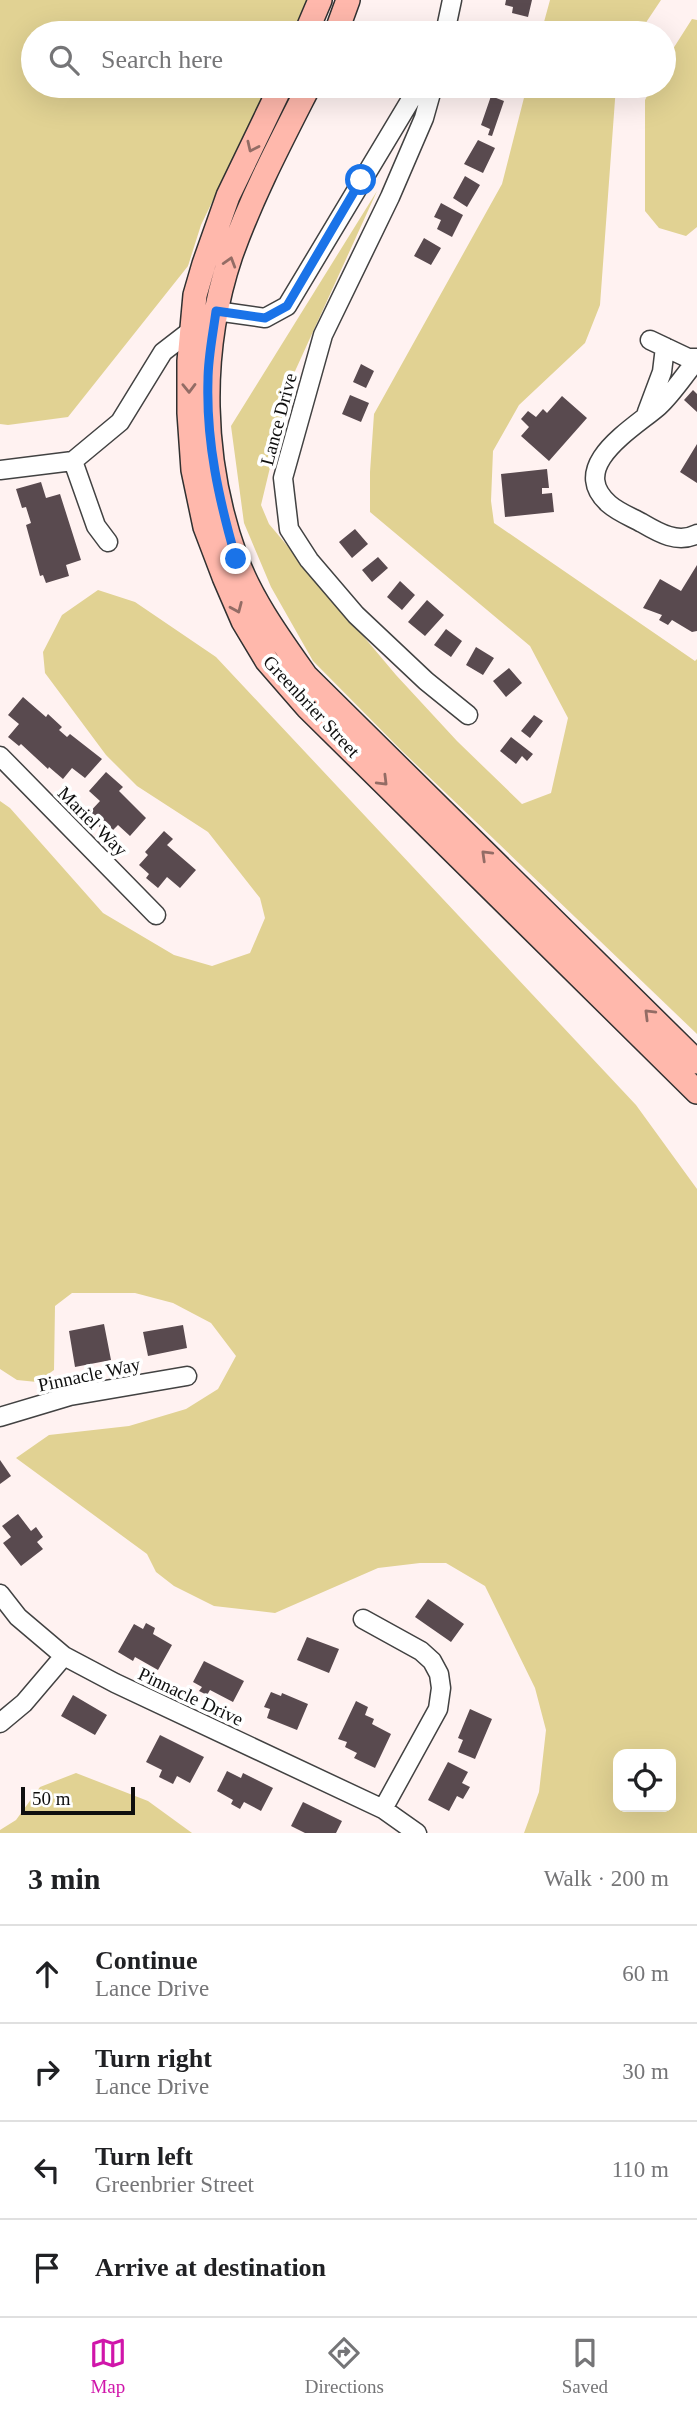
<!DOCTYPE html>
<meta charset="utf-8">
<style>
body{margin:0;font-family:"Times New Roman",serif;background:#f2f2f2;color:#202124}
.controls{position:absolute;right:21px;bottom:21px;display:grid;overflow:hidden;border-radius:14px;box-shadow:0 7px 28px #0002}
.controls button{width:63px;height:63px;display:grid;place-items:center;padding:0;border:0;border-bottom:2px solid #e0e0e0;background:#fff;color:#202124;font:35px sans-serif}
.scale{position:absolute;left:21px;bottom:18px;width:114px;box-sizing:border-box;padding-left:7px;border:4px solid #0f0f0f;border-top:0;font-size:19px;line-height:24px;white-space:nowrap;color:#0f0f0f;-webkit-text-stroke:5px #fff;paint-order:stroke}
.stop{position:absolute;width:21px;height:21px;margin:-16px;border:5px solid #1a73e8;border-radius:50%;background:#fff}
.stop.end{background:#1a73e8;border-color:#fff;box-shadow:0 2px 7px #0008}
.list{margin:0;padding:0;list-style:none}
h2{display:flex;justify-content:space-between;align-items:center;height:91px;margin:0;padding:0 28px;font-size:30px}
h2 small{font-size:23px;font-weight:400;color:#757577}
.list li{display:grid;grid-template-columns:46px 1fr auto;gap:21px;align-items:center;box-sizing:border-box;height:98px;padding:0 28px;border-top:2px solid #e0e0e0}
.list b{display:block;font-size:26px;white-space:nowrap}
.list p{margin:0;font-size:23px;white-space:nowrap;color:#757577}
.list em{font-size:23px;font-style:normal;color:#757577}
.icon{flex:none;width:38px;height:38px;fill:none;stroke:currentColor;stroke-width:2;stroke-linecap:round;stroke-linejoin:round}
.map{position:relative;flex:none;width:697px;height:1833px;overflow:hidden}
.search{position:absolute;background:#fff;box-shadow:0 7px 28px #0002;left:21px;right:21px;top:21px;height:77px;display:flex;align-items:center;gap:18px;box-sizing:border-box;padding:0 24px;border-radius:38px;color:#757577;font-size:26px}
.sheet{height:483px;background:#fff}
nav{display:flex;justify-content:space-around;align-items:center;box-sizing:border-box;height:98px;border-top:2px solid #e0e0e0;background:#fff;font-size:19px;color:#757577}
nav a{display:grid;justify-items:center;gap:4px}
nav .on{color:#d016aa}
.map>svg:first-child{display:block}
</style>
<div class="map">
<svg width="697" height="1833" viewBox="0 0 697 1833">
<rect width="100%" height="100%" fill="#fff2f1"/>
<path fill="#e1d293" fill-rule="evenodd" d="M0,0H309L293,33H33V86H268L201,225L188,266L68,417L8,425L0,424Z
M550,0H661L639,33H541Z
M692,19L697,20V227L686,236L659,228L645,211V100L652,86H664V63Z
M527,86H616L600,305L585,343L519,405L493,451L491,501L494,523L695,661L697,659V1034L402,751L313,661L271,587L244,523L231,426L377,191L291,380L261,505L269,524L396,675L457,741L522,804L551,793L568,718L530,646L370,512V472L374,414L502,184Z
M98,590L135,602L216,657L636,1105L697,1189V1833H524L539,1792L546,1730L535,1688L485,1586L446,1563H420L378,1568L275,1613L214,1606L174,1586L156,1572L147,1554L16,1458L49,1435L129,1426L186,1409L218,1389L236,1356L211,1323L173,1303L135,1293H72L55,1306L54,1370L37,1382L17,1380L0,1369V801L10,808L103,913L174,955L212,966L250,953L265,918L260,898L208,832L137,786L106,755L45,673L43,652L62,615ZM618,1754H671V1807H618Z
M76,1773L148,1801L192,1833H0V1830L16,1820L40,1787Z"/>
<path fill="#594a4f" d="M506,0H532L528,17L512,13L513,7L505,5Z
M510,22L527,26L525,33H507Z
M491,96L504,101L492,136L488,135L490,129L481,125Z
M478,140L495,148L483,173L464,164Z
M465,176L480,185L467,207L453,198Z
M441,203L463,215L452,237L437,229L441,220L434,217Z
M424,238L441,248L431,265L414,256Z
M361,364L374,371L366,388L353,382Z
M693,390L697,394V412L684,400Z
M350,395L369,403L361,422L342,414Z
M562,396L587,418L549,461L521,436L529,427L521,419L528,411L536,417L543,409L547,413Z
M697,444V483L680,472Z
M547,469L549,488H542V494L552,493L554,512L505,517L501,474Z
M41,482L46,498L60,494L81,560L66,565L69,576L46,583L43,575L40,576L26,525L31,523L26,507L22,508L16,489Z
M355,529L368,544L352,558L339,542Z
M378,557L388,568L372,582L362,570Z
M697,565V631L692,632L672,620L668,625L659,620L662,615L643,608L660,579L681,591Z
M400,581L415,595L402,610L387,597Z
M427,600L444,615L425,636L408,622Z
M446,629L462,641L451,657L434,645Z
M476,647L494,658L483,675L466,665Z
M509,668L522,683L506,697L493,681Z
M23,697L46,717L48,714L62,727L59,730L67,737L70,734L102,759L85,778L72,768L63,779L49,767L48,769L21,744L19,746L8,737L19,724L8,715Z
M534,715L543,721L530,738L521,731Z
M511,737L533,754L527,761L522,756L516,764L500,751Z
M106,772L123,787L119,791L146,818L130,836L118,825L108,835L87,815L100,801L89,791Z
M164,831L173,839L167,845L196,870L180,888L167,877L158,888L146,878L149,874L139,865L148,855L145,852Z
M104,1324L111,1360L75,1367L69,1331Z
M183,1325L187,1348L148,1356L143,1332Z
M0,1460L11,1476L0,1484Z
M18,1514L31,1531L36,1527L43,1537L37,1542L43,1549L21,1566L3,1543L11,1537L2,1526Z
M428,1599L464,1624L451,1642L415,1617Z
M146,1623L155,1628L153,1634L172,1645L158,1670L135,1657L133,1661L118,1652L134,1624L143,1629Z
M307,1637L339,1649L329,1673L297,1660Z
M204,1661L244,1681L233,1702L210,1690L207,1695L199,1691L202,1687L193,1682Z
M271,1692L281,1696L282,1693L308,1704L297,1730L267,1718L270,1709L264,1707Z
M73,1695L107,1715L95,1735L61,1716Z
M356,1701L368,1707L365,1715L374,1719L372,1724L391,1734L375,1768L354,1758L357,1753L345,1747L347,1742L338,1739Z
M470,1709L492,1719L475,1759L458,1752L463,1740L458,1738Z
M160,1735L204,1757L190,1783L177,1776L173,1784L159,1777L162,1770L146,1762Z
M448,1762L468,1772L462,1783L470,1787L463,1799L457,1796L449,1811L428,1800Z
M227,1771L241,1778L243,1773L273,1788L261,1811L244,1802L240,1809L231,1804L233,1800L217,1791Z
M303,1802L342,1821L336,1833H305L291,1826Z"/>
<g fill="none" stroke-linecap="round" stroke-linejoin="round">
<g stroke="#424242" stroke-width="21">
<path id="minor" d="M445,33L452,0
M433,86L424,118L390,197L323,335L283,478L289,529L309,560L356,615L426,681L468,715
M650,340L688,358H697
M697,360C685,374 673,393 659,406C634,428 566,466 609,504C618,512 631,517 642,523C659,533 678,544 697,534
M647,412L662,372L665,347
M73,461L96,526L108,542
M0,470L73,461L120,422L163,352L216,311L265,318L287,306L419,86
M0,756L156,915
M0,1417L70,1396L187,1376
M0,1594L18,1617L64,1656L115,1683L383,1809L417,1833
M363,1619L421,1651L432,1661L439,1674L441,1688L438,1709L383,1809
M0,1723L24,1703L64,1656"/>
</g>
<g stroke="#313131" stroke-width="26">
<path id="secondary" d="M306,33L320,0
M336,33L348,0
M281,86L228,196L204,264L195,295L189,361V413L193,470L205,527L224,577L243,621L267,661L307,707L697,1092
M309,86C281,141 252,196 231,255C198,353 201,461 236,558C252,601 280,639 306,676L697,1062"/>
</g>
<use href="#minor" stroke="#fff" stroke-width="18"/>
<use href="#secondary" stroke="#ffb8ac" stroke-width="23"/>
</g>
<defs><path id="oneway-chevron" d="M-2-3.5L2.5 0L-2 3.5" fill="none" stroke-width="1.6" stroke-linecap="round" stroke-linejoin="round" transform="scale(1.75)"/></defs>
<g stroke="#936c65">
<use href="#oneway-chevron" transform="translate(252 147) rotate(115)"/>
<use href="#oneway-chevron" transform="translate(230 262) rotate(-73)"/>
<use href="#oneway-chevron" transform="translate(189 388) rotate(89)"/>
<use href="#oneway-chevron" transform="translate(237 608) rotate(67)"/>
<use href="#oneway-chevron" transform="translate(383 781) rotate(45)"/>
<use href="#oneway-chevron" transform="translate(486 855) rotate(-136)"/>
<use href="#oneway-chevron" transform="translate(649 1014) rotate(-135)"/>
</g>
<g fill="none" stroke-linecap="round" stroke-linejoin="round">
<path stroke="#1a73e8" stroke-width="9" d="M236,559C219,500 206,442 208,380C208,357 213,334 216,311L265,318L287,306L361,180"/>
</g>
<g text-anchor="middle" stroke-width="7" stroke-linejoin="round" paint-order="stroke">
<g font-size="19" fill="#0f0f0f" stroke="#fff">
<text transform="translate(278 419) rotate(-75)" y="7">Lance Drive</text>
<text transform="translate(312 706) rotate(47)" y="7">Greenbrier Street</text>
<text transform="translate(93 821) rotate(45)" y="7">Mariel Way</text>
<text transform="translate(89 1374) rotate(-12)" y="7">Pinnacle Way</text>
<text transform="translate(191 1696) rotate(25)" y="7">Pinnacle Drive</text>
</g>
</g>
</svg>
<div class="controls">
<button><svg class="icon" aria-label="locate" viewBox="0 0 24 24"><circle cx="12" cy="12" r="6"/><path d="M12 2v4M12 18v4M2 12h4M18 12h4"/></svg></button>
</div>
<div class="scale">50 m</div>
<div class="stop" style="left:361px;top:180px"></div>
<div class="stop end" style="left:236px;top:559px"></div>
<div class="search"><svg class="icon" aria-label="search" viewBox="0 0 24 24"><circle cx="10" cy="10" r="6"/><path d="M15 15l6 6"/></svg>Search here</div>
</div>
<section class="sheet">
<h2>3 min<small>Walk · 200 m</small></h2>
<ul class="list">
<li><svg class="icon" aria-label="ahead" viewBox="0 0 24 24"><path d="M12 20V5M6 11l6-6 6 6"/></svg><div><b>Continue</b><p>Lance Drive</p></div><em>60 m</em></li>
<li><svg class="icon" aria-label="right" viewBox="0 0 24 24"><path d="M7 20v-9h11M14 6l5 5-5 5"/></svg><div><b>Turn right</b><p>Lance Drive</p></div><em>30 m</em></li>
<li><svg class="icon" aria-label="left" viewBox="0 0 24 24"><path d="M17 20v-9H6M10 6l-5 5 5 5"/></svg><div><b>Turn left</b><p>Greenbrier Street</p></div><em>110 m</em></li>
<li><svg class="icon" aria-label="arrive" viewBox="0 0 24 24"><path d="M6 21V4h12l-3 4 3 4H6"/></svg><div><b>Arrive at destination</b></div></li>
</ul>
</section>
<nav>
<a class="on"><svg class="icon" aria-label="map" viewBox="0 0 24 24"><path d="M3 6l6-2 6 2 6-2v14l-6 2-6-2-6 2zM9 4v14M15 6v14"/></svg>Map</a>
<a><svg class="icon" aria-label="directions" viewBox="0 0 24 24"><path d="M12 3l9 9-9 9-9-9zM9 14v-3h6M13 9l2 2-2 2"/></svg>Directions</a>
<a><svg class="icon" aria-label="saved" viewBox="0 0 24 24"><path d="M7 4h10v16l-5-4-5 4z"/></svg>Saved</a>
</nav>
